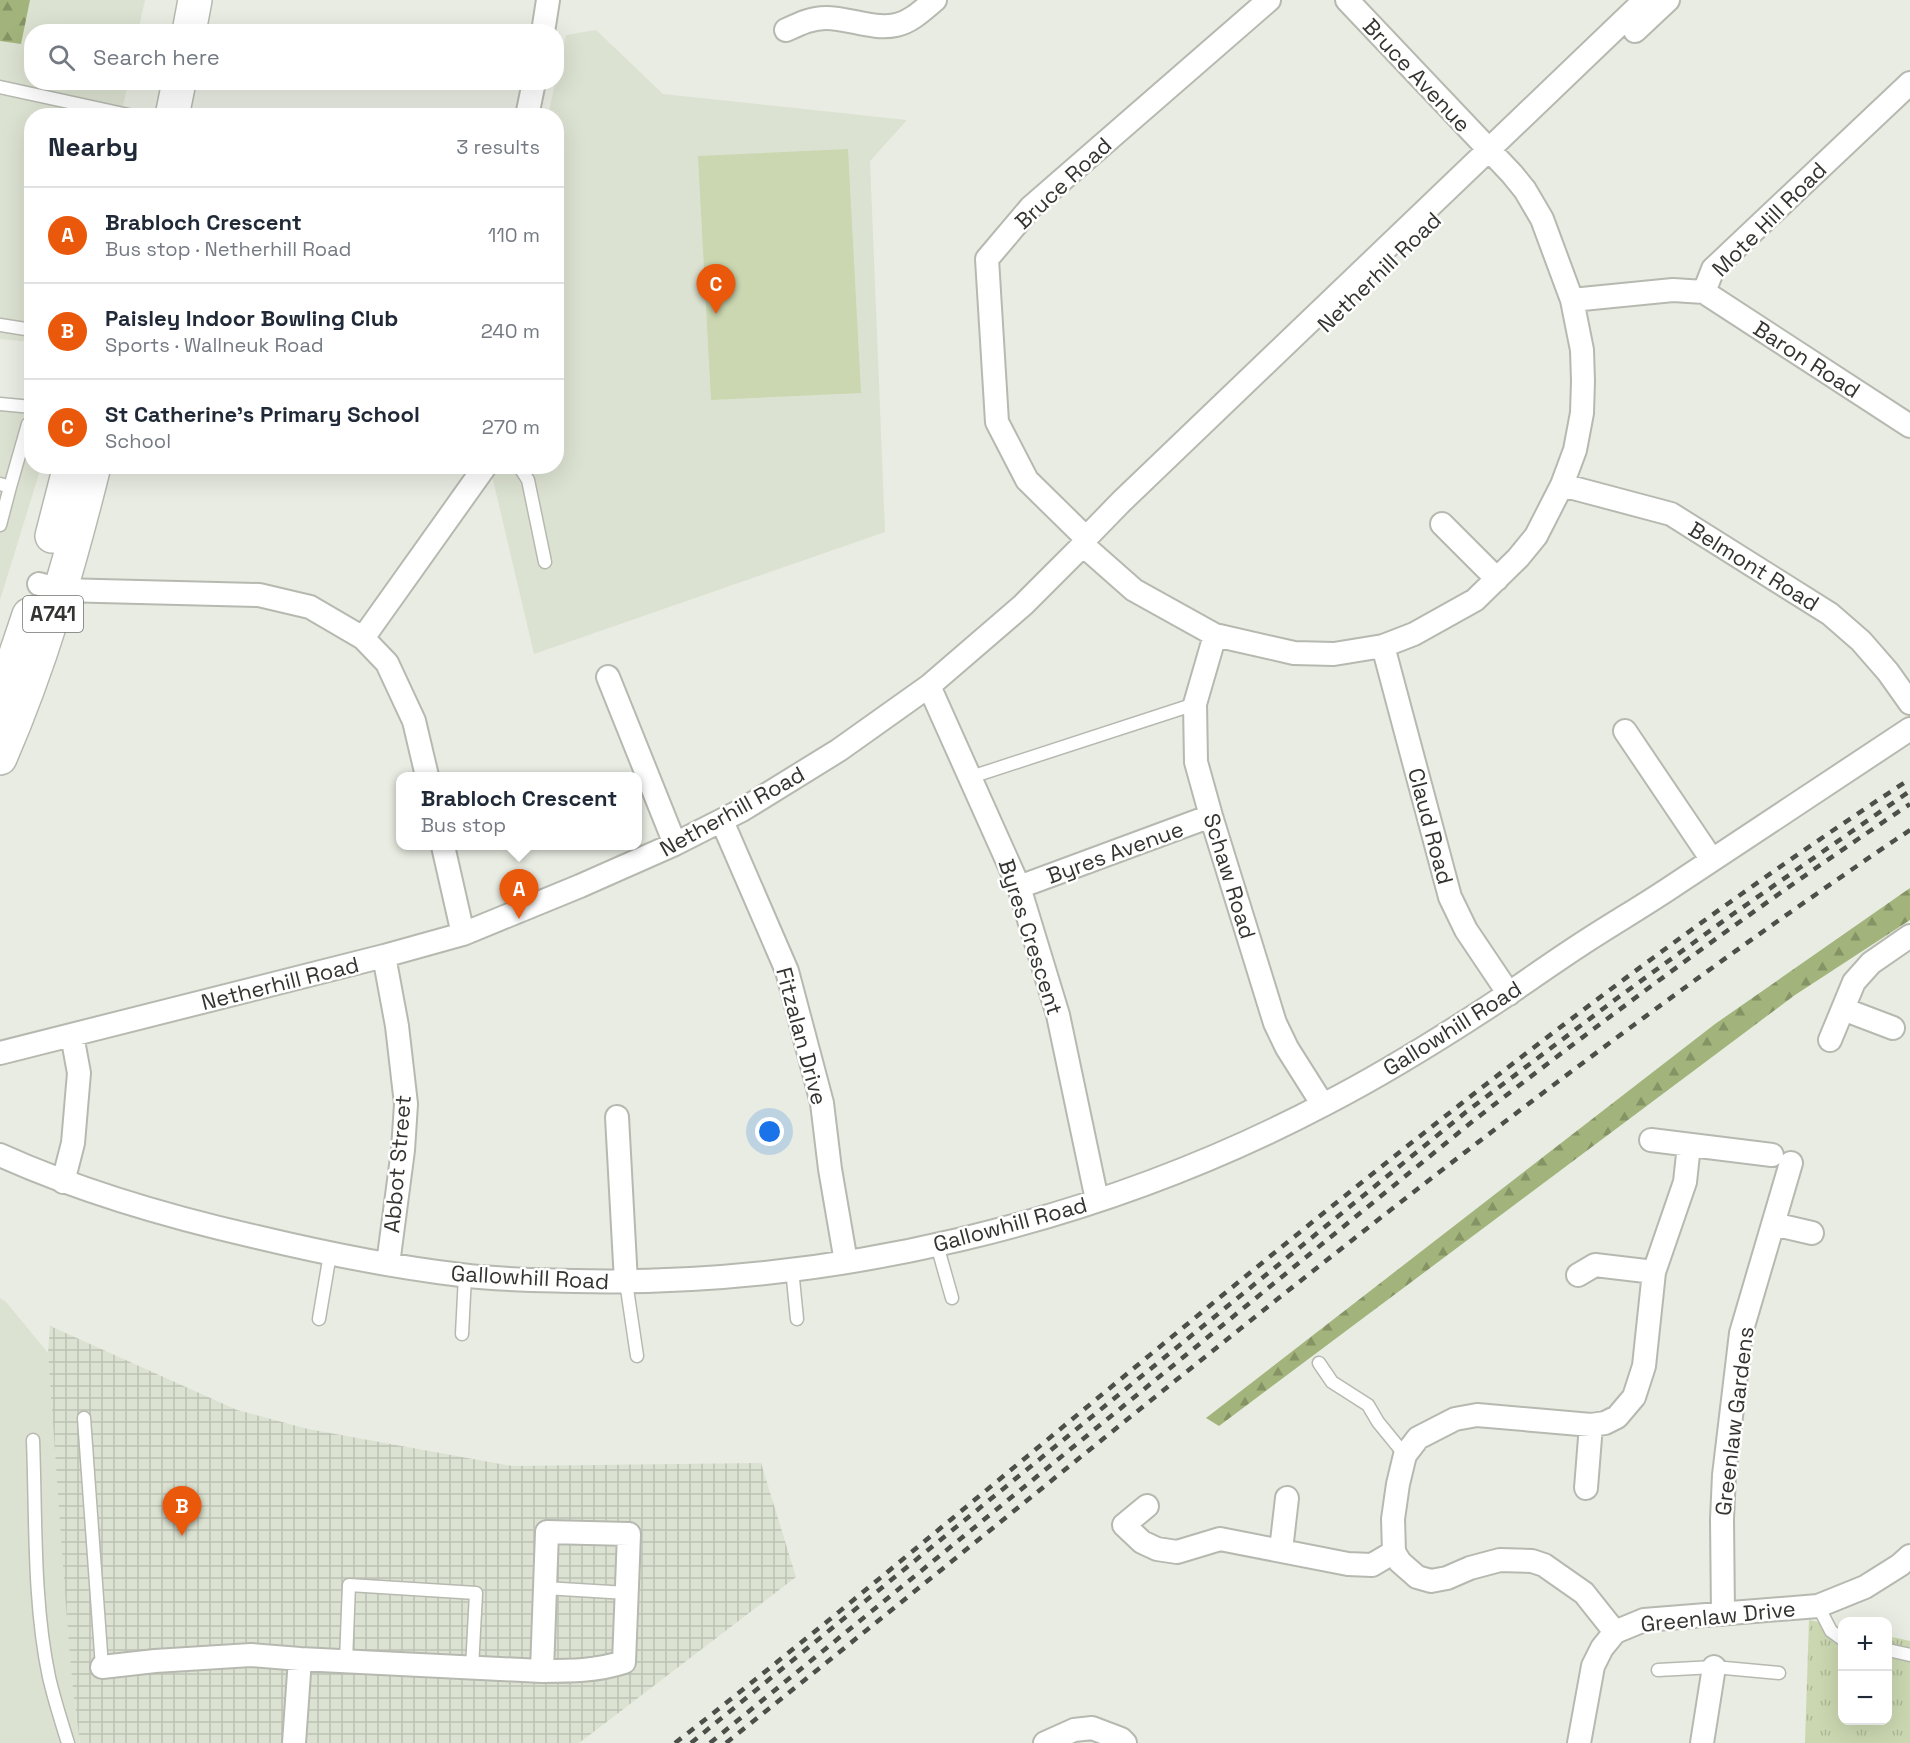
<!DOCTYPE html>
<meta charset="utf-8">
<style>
body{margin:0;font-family:"Space Grotesk",sans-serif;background:#f6f6f7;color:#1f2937}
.controls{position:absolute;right:18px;bottom:18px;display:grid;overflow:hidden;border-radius:12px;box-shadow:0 6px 24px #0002}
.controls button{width:54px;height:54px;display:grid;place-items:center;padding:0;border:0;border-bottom:2px solid #e0e1e3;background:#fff;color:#1f2937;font:30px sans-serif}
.you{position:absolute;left:770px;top:1132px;width:21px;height:21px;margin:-15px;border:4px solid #fff;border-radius:50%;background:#1a73e8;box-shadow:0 0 0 9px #1a73e833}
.badge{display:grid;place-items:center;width:39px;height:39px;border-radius:50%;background:#ea580c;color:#fff;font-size:20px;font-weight:700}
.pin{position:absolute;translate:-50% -50px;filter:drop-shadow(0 2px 3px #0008)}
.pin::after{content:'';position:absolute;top:32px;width:21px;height:18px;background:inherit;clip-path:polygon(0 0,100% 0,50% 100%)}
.popup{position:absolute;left:396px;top:772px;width:246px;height:78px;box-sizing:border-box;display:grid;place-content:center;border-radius:12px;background:#fff;filter:drop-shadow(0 2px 4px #0005);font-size:20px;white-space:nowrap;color:#747a83}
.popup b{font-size:22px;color:#1f2937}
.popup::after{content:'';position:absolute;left:50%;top:100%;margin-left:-12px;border:12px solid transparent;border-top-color:#fff}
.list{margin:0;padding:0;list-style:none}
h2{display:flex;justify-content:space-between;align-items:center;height:78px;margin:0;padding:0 24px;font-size:26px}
h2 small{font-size:20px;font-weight:400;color:#747a83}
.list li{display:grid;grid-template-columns:39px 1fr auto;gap:18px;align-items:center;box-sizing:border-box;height:96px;padding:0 24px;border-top:2px solid #e0e1e3}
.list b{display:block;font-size:22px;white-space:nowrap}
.list p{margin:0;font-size:20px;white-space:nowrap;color:#747a83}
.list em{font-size:20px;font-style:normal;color:#747a83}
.icon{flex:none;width:33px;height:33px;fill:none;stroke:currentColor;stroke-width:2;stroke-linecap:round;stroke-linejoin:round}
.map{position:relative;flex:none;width:1910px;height:1743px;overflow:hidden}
.search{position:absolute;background:#fff;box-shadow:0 6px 24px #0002;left:24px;top:24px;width:540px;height:66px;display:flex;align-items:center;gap:15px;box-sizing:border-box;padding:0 21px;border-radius:24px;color:#747a83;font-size:22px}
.panel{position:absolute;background:#fff;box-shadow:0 6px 24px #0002;left:24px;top:108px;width:540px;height:366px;border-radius:24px}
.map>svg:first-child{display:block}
</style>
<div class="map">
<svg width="1910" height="1743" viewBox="0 0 1910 1743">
<defs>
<pattern id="industrial-grid" width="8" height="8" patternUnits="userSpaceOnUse" patternTransform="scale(1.5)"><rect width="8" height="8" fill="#dce2d1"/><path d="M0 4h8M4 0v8" fill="none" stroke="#bdc2b4"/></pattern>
<pattern id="grass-tufts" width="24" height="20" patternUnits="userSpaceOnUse" patternTransform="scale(1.5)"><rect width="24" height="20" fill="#cad7b0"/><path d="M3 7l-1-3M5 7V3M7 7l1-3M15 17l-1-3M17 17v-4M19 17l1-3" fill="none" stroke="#aeb998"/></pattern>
<pattern id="forest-firs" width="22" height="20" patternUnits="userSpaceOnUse" patternTransform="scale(1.5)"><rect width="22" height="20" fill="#a2b47b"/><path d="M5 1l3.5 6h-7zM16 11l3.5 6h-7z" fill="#859365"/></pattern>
</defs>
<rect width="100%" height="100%" fill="#e8ece2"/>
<path fill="#dce2d1" d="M0,0H145L138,31L32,32V82L128,83L121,115L32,116L31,342L0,339Z
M596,30L663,94L907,120L870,161L885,532L534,654L490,467L556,466V116L548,115L566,35Z
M0,400L31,403L32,466L41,467L0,600Z
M0,1298L6,1302L48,1353L73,1691L80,1743H0Z"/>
<path fill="url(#industrial-grid)" d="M50,1326L237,1410L308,1429L512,1466L761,1463L796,1577L579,1743H80L73,1691L66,1607L48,1353Z"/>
<path fill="url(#grass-tufts)" d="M1809,1620L1842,1627V1720H1888V1636L1910,1641V1743H1805Z"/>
<path fill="url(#forest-firs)" d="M0,0H30L21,44L0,41Z
M1910,888V920L1795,995L1219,1426L1206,1418L1715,1024Z"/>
<path fill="#cad7b0" d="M848,149L861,393L711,400L698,156Z"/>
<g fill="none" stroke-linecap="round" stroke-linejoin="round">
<g stroke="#b6b9b0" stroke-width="15">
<path id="lane" d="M0,87L133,116
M0,325L32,330
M0,404L32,407
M519,466L528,480L545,562
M0,484L10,487L0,525
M10,487L28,424
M971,777L1195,704
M937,1245L952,1298
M792,1269L797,1319
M626,1282L637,1356
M319,1319L330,1254
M462,1334L465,1276
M1319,1363L1332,1382L1368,1405L1378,1422L1405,1455
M84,1418L102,1667
M33,1440C36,1517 33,1602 49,1677C54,1699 61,1721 68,1743
M545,1588L627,1593
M1818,1606L1831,1631L1842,1639
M1888,1650L1910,1655
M346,1661L349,1585L476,1593L472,1668
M1658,1670L1714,1667L1779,1673"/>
</g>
<g stroke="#b6b9b0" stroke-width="26">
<path id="street" d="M786,30C799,24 811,18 826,18C849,18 873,30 896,25C911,22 924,9 935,0
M1635,31L1668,0
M543,32L548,0
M527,116L534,82
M1704,292L1910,426
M1572,300L1673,290L1704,292L1713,269L1910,83
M1562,485L1671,514L1830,614L1861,641L1888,672L1910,703
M1442,524L1497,579
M1086,538L1027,480L997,422L987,259L1031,207L1269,0
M1083,545L1134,590L1215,635L1294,653L1334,654L1383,646L1414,634L1475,600L1518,558L1536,536L1562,485L1575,450L1582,413L1583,381L1582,350L1572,300L1542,219L1525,190L1512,174L1347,0
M39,584L61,590L259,595L310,607L363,638L387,663L414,721L427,776
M1215,635L1195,704L1196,762L1211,816L1275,1023L1287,1048L1323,1105
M363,638L484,468
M1383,646L1450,897L1466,930L1509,994
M608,677L675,844
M929,686L1019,887L1058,1015L1097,1200
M1625,731L1712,860
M722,821L787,971L822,1103L830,1169L846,1262
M443,846L463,934
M1019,887L1211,816
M384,956L397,1026L406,1104L403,1150L388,1264
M1843,1009L1893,1028
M1830,1040L1854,982L1871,963L1910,936
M0,1053L384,956L463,934L580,886L675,844L742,810L839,750L929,686L1023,605L1083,545L1086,538L1121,502L1645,0
M617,1117L626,1282
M1651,1140L1772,1155
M0,1155C82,1192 169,1217 257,1237C324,1253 392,1267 461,1275C498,1280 537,1280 575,1281C830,1287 1099,1223 1325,1104C1389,1071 1451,1032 1511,992C1534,976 1557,960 1580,945C1612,924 1645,905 1676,884C1754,833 1832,780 1910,729
M63,1182L73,1143L79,1073L72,1035
M1773,1224L1812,1233
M1578,1275L1595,1265L1654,1272
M1586,1488L1591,1425
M1147,1506L1124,1525L1142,1542L1157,1549L1177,1552L1220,1539L1348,1564L1372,1565L1394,1552
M1281,1550L1287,1498
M1723,1614L1722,1519L1724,1475L1741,1333L1791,1163
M1615,1632L1584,1593L1544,1565L1532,1561L1500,1560L1470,1568L1447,1578L1431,1581L1417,1577L1400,1562L1394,1552L1393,1519L1398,1484L1405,1455L1418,1438L1455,1419L1477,1415L1591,1425L1605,1423L1617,1417L1634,1397L1644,1366L1654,1272L1685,1182L1689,1145
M102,1667L155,1661L251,1655L300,1659L542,1671C571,1671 596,1671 624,1662L629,1534L547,1532L542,1671
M294,1743L300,1659
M1045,1743L1074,1730L1092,1728L1121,1739L1125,1743
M1579,1743L1593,1666L1602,1648L1615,1632L1644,1620L1818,1606L1865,1587L1900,1565L1910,1556
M1702,1743L1714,1667"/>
</g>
<g stroke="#b6b9b0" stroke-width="36">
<path id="primary" d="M189,32L195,0
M172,116L179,82
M52,536L70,466
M0,701L29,615
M0,758C41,664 69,566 94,466"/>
</g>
<use href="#lane" stroke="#fff" stroke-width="12"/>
<use href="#street" stroke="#fff" stroke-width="22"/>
<use href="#primary" stroke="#fff" stroke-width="33"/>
<path stroke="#4c4e49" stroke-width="4.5" stroke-dasharray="8 8" stroke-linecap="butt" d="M675,1743C727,1703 778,1661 829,1620C963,1510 1096,1399 1230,1289C1449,1110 1673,934 1910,779
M691,1743L1466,1112L1616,999L1733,914L1910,791
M710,1743L1473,1121C1615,1011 1760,904 1910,804
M726,1743C1116,1432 1496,1108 1910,830"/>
</g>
<g text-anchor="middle" stroke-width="5" stroke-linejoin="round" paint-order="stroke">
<rect fill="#fff" stroke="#71726f" stroke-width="1.5" x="23" y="596" width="60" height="36" rx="4.5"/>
<g font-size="21" font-weight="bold" fill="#343531">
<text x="53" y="621">A741</text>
</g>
<g font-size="22" fill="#343531" stroke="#fff">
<text transform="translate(1417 75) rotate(47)" y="8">Bruce Avenue</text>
<text transform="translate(1063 183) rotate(-43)" y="8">Bruce Road</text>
<text transform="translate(1769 219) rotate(-45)" y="8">Mote Hill Road</text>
<text transform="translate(1379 272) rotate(-44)" y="8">Netherhill Road</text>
<text transform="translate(1807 359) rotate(33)" y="8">Baron Road</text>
<text transform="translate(1754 566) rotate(32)" y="8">Belmont Road</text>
<text transform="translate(732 811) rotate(-29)" y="8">Netherhill Road</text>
<text transform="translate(1431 826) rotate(75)" y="8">Claud Road</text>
<text transform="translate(1115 852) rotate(-20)" y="8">Byres Avenue</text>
<text transform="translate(1230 876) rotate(73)" y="8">Schaw Road</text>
<text transform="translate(1031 937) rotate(72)" y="8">Byres Crescent</text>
<text transform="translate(280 983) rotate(-14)" y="8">Netherhill Road</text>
<text transform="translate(1452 1028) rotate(-32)" y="8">Gallowhill Road</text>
<text transform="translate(802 1036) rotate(75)" y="8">Fitzalan Drive</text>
<text transform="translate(397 1164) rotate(-85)" y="8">Abbot Street</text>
<text transform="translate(1010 1224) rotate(-15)" y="8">Gallowhill Road</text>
<text transform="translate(530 1277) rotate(3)" y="8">Gallowhill Road</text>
<text transform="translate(1734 1421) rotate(-83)" y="8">Greenlaw Gardens</text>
<text transform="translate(1718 1616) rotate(-6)" y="8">Greenlaw Drive</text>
</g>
</g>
</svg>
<div class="controls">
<button>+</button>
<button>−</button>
</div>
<div class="you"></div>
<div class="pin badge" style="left:519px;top:919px">A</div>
<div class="popup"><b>Brabloch Crescent</b>Bus stop</div>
<div class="pin badge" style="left:182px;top:1536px">B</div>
<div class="pin badge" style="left:716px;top:314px">C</div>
<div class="search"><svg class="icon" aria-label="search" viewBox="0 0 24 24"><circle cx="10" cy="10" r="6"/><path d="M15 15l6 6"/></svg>Search here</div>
<section class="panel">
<h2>Nearby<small>3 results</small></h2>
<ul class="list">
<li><span class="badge">A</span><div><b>Brabloch Crescent</b><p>Bus stop · Netherhill Road</p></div><em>110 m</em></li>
<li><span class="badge">B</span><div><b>Paisley Indoor Bowling Club</b><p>Sports · Wallneuk Road</p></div><em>240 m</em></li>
<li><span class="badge">C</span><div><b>St Catherine's Primary School</b><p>School</p></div><em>270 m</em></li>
</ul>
</section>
</div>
